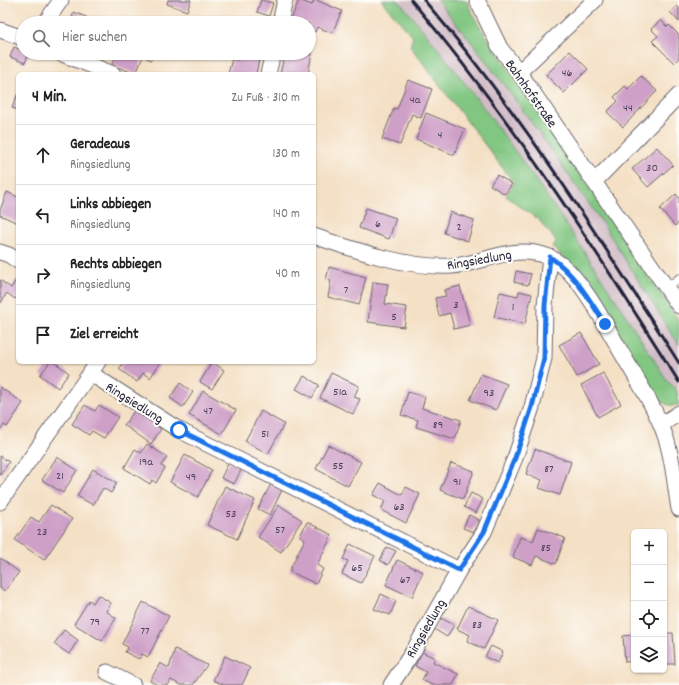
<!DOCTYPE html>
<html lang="de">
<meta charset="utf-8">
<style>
body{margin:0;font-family:Dekko,sans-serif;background:#f2f2f2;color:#222}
.controls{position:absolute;right:12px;bottom:12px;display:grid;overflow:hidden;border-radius:6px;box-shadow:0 1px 3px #0004}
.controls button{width:36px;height:36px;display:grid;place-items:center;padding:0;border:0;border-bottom:1px solid #e0e0e0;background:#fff;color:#222;font:20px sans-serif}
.stop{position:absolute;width:12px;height:12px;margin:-9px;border:3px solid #1a73e8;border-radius:50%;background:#fff}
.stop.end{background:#1a73e8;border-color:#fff;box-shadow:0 1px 4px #0008}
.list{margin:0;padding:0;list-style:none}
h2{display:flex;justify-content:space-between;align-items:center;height:52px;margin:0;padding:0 16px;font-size:17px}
h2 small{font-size:13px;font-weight:400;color:#767676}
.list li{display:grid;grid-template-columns:26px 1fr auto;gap:12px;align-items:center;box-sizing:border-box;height:60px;padding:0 16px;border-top:1px solid #e0e0e0}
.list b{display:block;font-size:15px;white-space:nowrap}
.list p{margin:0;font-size:13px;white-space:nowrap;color:#767676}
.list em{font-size:13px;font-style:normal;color:#767676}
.icon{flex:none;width:22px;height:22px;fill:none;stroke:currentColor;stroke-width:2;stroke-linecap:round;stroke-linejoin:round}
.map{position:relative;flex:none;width:679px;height:685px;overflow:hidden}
.search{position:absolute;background:#fff;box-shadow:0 1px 3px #0004;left:16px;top:16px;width:300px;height:44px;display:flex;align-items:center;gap:10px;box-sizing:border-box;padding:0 14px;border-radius:22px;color:#767676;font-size:15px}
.panel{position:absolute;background:#fff;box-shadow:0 1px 3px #0004;left:16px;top:72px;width:300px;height:292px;border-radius:6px}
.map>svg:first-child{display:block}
</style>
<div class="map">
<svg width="679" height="685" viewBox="0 0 679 685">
<rect width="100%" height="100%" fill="#fdfcf7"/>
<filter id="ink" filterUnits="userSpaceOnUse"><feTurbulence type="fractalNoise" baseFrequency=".025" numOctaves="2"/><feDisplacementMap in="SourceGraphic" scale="8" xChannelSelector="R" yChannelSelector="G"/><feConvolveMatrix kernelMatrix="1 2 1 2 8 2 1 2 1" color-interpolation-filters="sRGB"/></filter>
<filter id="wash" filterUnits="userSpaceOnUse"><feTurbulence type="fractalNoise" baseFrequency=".012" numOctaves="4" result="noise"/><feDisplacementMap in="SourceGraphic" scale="16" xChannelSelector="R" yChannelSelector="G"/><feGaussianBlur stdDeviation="0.9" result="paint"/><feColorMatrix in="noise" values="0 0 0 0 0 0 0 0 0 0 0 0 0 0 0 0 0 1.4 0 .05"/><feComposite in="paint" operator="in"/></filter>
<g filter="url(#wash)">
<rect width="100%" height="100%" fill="#f4e0c5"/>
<path fill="#d2bdc7" d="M398,0H437L472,43L522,109L599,218L679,345V396L673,385L668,382L428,36Z"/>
<path fill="#81c681" stroke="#52745e" d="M381,0H398C499,119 585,250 668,382C676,387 679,395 679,405C670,407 664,404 657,398L568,261L552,247L556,242L549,231L548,232L540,221L506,196L514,183L410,46L413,37Z
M437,0H466L478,24L488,39L596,197L679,321V345L599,218L522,109L472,43Z"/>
<g id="blocks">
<path fill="#ce9fc7" d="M168,0H191L187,11L167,4Z
M261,0L273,3L269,16L257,12Z
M299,0L312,5L314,0H316L342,11L332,33L317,27L315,32L309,29V23H294L290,21Z
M677,6L679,8V22L670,12Z
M74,12L93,20L92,23H70Z
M661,20L667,27L669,25L679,35V58L674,63L652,41L658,36L651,29Z
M14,47L23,51V53H29L25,63L10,57Z
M570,51L588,69L564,93L546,75Z
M309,52L312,53L308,74H280L285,53H309Z
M117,53H154L151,60L143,56L136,74L112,65Z
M239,55L259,60L256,74H228L232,59L238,60Z
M641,76L657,91L623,127L607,112L618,101L614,97L625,86L628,89Z
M408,80L432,89L421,118L412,114L400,145L382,139L394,108L397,109Z
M18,93V110L12,108Z
M426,113L465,129L454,155L416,139Z
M657,147L673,165L648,187L632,169Z
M497,175L512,184L505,194L490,185Z
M7,192L18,197V223L0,215V210Z
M676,194L679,198V222L675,226L660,209Z
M366,208L396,218L389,239L359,228Z
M450,212L474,220L468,241L444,233Z
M329,267L366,277L359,305L328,297L331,281L326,280Z
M516,271L531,274L528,285L514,282Z
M0,280L11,288L16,280L18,282V295L15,299L7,293L0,304Z
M373,282L388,284L385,304L407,307L404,327L368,322Z
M460,286L470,325L454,329L450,313L439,316L435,298L446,296L444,290Z
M519,291L532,294L525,324L494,317L500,292L518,296Z
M581,333L599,364L577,377L559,345Z
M50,362H54L69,373L58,388L40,375Z
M124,362H161L150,378L143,373L137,382L119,369Z
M212,362L224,370L212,389L200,382Z
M331,373L359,386L354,397L360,399L353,414L320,398Z
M603,373L621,404L598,417L581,385Z
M481,374L507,384L496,410L470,400Z
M304,376L319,385L312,398L296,389Z
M180,383L193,392L183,407L170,398Z
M0,387L23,403L7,427L4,425L0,430Z
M203,391L236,410L222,434L189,415Z
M408,392L425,397L422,408L461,420L455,439L416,427L418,420L401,415Z
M85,405L95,411L99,405L118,417L104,438L92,431L89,435L72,424Z
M135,410L161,429L151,444L124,425Z
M261,411L284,424L268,454L245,441Z
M147,444L167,457L161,466L165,468L156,483L152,480L150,484L124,468L135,449L141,453Z
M328,445L361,462L348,486L316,469Z
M535,449L571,462L560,495L539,488L542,480L526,474Z
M185,455L212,470L198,497L170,482Z
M0,456L9,462L0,475Z
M57,457L77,470L63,493L42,480Z
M229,462L242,468L234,484L221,478Z
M451,463L474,471L463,499L440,490Z
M93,469L117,483L111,493L103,488L93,505L77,496Z
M380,483L402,495L406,487L420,494L406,523L381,510L385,501L373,495Z
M271,484L282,490L270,515L258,509Z
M225,486L255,500L237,539L207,525Z
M471,493L483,499L476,513L464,507Z
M51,505L72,519L44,560L15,540L31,517L39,522Z
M279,505L302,520L281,552L258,537Z
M469,515L479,520L473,532L463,528Z
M307,522L332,535L317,565L323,569L316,584L289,571L305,539L300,536Z
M538,528L565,538L556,564L536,556L532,565L513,557L520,537L533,541Z
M350,544L375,556L361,583L342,574L348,561L343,559Z
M387,547L396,551L388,565L380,560Z
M0,558L19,572L5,591L0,588Z
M397,560L423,572L412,597L386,585Z
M381,594L396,601L390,615L374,609Z
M98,595L111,603L106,611L116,618L102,641L74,624L89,600L93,603Z
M143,602L169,616L148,657L142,654L139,659L125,652L128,647L122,644Z
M468,606L498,620L484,649L467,641L470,635L457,629Z
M441,618L454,625L447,637L434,629Z
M64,630L78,640L69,654L54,644Z
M664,633H673L675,664H664Z
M634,635V661L625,662L623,636Z
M491,646L503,652L498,663L485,657Z
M175,649L207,665L193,685H181L171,680L168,685H158L150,681L160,663L169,668Z
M422,652L435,658L433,662L458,674L453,685H432L422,680L426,672L415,666Z
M225,656L250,668L242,685H224L213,680Z"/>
</g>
</g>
<g filter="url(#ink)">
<use href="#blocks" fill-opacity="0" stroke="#6c646b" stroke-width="1"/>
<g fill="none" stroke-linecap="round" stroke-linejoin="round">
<g stroke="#6c646b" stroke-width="9">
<path id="lane" d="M667,288L679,278"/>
</g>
<g stroke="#6c646b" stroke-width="17">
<path id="street" d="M477,0L500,48L519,72L679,306
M45,23L61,0
M280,23L285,0
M0,30L23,38
M60,53L113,74
M519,72L595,0
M268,74L273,53
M594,182L679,95
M314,236C354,250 410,269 452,266C480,264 506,248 535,253C545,254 554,259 562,265C586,285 608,330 624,357C639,383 656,409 666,438C673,460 675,485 679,509
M0,252L9,255L18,261
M90,373L179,430L459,570L484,532L515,458L532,407L544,358L545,305L550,257
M661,425L679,413
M0,502L98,362
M107,672L133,685
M391,685L414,650L459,570"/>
</g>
<use href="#lane" stroke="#fff" stroke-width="7"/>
<use href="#street" stroke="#fff" stroke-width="15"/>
<path stroke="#22223b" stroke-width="3" d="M411,0C512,119 596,250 679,382
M424,0C521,113 600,239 679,363"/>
</g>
</g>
<g fill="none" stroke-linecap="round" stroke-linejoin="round" filter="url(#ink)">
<path stroke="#1a73e8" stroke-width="5" d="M179,430L459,570L484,532L515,458L532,407L544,358L545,305L550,257C575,274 589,299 605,324"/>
</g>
<g text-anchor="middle" stroke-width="4" stroke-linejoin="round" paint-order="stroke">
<g font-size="12" fill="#4d415e">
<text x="567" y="76">46</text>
<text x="415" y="103">4a</text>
<text x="628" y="111">44</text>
<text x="440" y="138">4</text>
<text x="652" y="171">30</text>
<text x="378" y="227">6</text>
<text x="459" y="230">2</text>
<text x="346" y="293">7</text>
<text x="456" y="308">3</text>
<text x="513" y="310">1</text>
<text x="394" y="320">5</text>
<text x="340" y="395">51a</text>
<text x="489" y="396">93</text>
<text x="208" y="414">47</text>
<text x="438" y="428">89</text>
<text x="265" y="437">51</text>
<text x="146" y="465">19a</text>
<text x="338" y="469">55</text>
<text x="549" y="472">87</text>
<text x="60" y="479">21</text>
<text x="191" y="480">49</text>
<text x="457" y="485">91</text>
<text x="399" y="510">63</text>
<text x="231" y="517">53</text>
<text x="280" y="533">57</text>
<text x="42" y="535">23</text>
<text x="546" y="551">85</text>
<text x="357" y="571">65</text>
<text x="405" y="583">67</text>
<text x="95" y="625">79</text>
<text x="477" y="628">83</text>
<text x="145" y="634">77</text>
</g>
<g font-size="14" fill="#22223b" stroke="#fdfcf7">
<text transform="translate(532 93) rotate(55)" y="5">Bahnhofstraße</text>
<text transform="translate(479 259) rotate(-10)" y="5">Ringsiedlung</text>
<text transform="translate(135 402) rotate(32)" y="5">Ringsiedlung</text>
<text transform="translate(425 628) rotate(-60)" y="5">Ringsiedlung</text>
</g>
</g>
</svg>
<div class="controls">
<button>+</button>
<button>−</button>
<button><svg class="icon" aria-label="locate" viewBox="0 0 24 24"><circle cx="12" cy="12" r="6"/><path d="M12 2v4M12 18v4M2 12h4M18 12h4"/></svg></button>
<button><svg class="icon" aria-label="layers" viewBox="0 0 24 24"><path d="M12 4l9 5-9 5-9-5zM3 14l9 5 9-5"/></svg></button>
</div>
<div class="stop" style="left:179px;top:430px"></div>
<div class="stop end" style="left:605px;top:324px"></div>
<div class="search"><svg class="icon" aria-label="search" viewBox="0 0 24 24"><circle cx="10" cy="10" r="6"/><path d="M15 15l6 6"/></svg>Hier suchen</div>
<section class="panel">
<h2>4 Min.<small>Zu Fuß · 310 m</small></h2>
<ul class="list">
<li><svg class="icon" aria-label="ahead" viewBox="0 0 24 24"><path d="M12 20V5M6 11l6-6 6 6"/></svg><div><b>Geradeaus</b><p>Ringsiedlung</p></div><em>130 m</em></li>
<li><svg class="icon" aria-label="left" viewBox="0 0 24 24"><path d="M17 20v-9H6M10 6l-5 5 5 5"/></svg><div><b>Links abbiegen</b><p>Ringsiedlung</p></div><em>140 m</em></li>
<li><svg class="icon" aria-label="right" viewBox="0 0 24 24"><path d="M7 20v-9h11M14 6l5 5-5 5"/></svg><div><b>Rechts abbiegen</b><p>Ringsiedlung</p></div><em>40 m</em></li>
<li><svg class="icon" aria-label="arrive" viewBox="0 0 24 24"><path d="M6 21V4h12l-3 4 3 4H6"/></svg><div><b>Ziel erreicht</b></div></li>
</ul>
</section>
</div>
